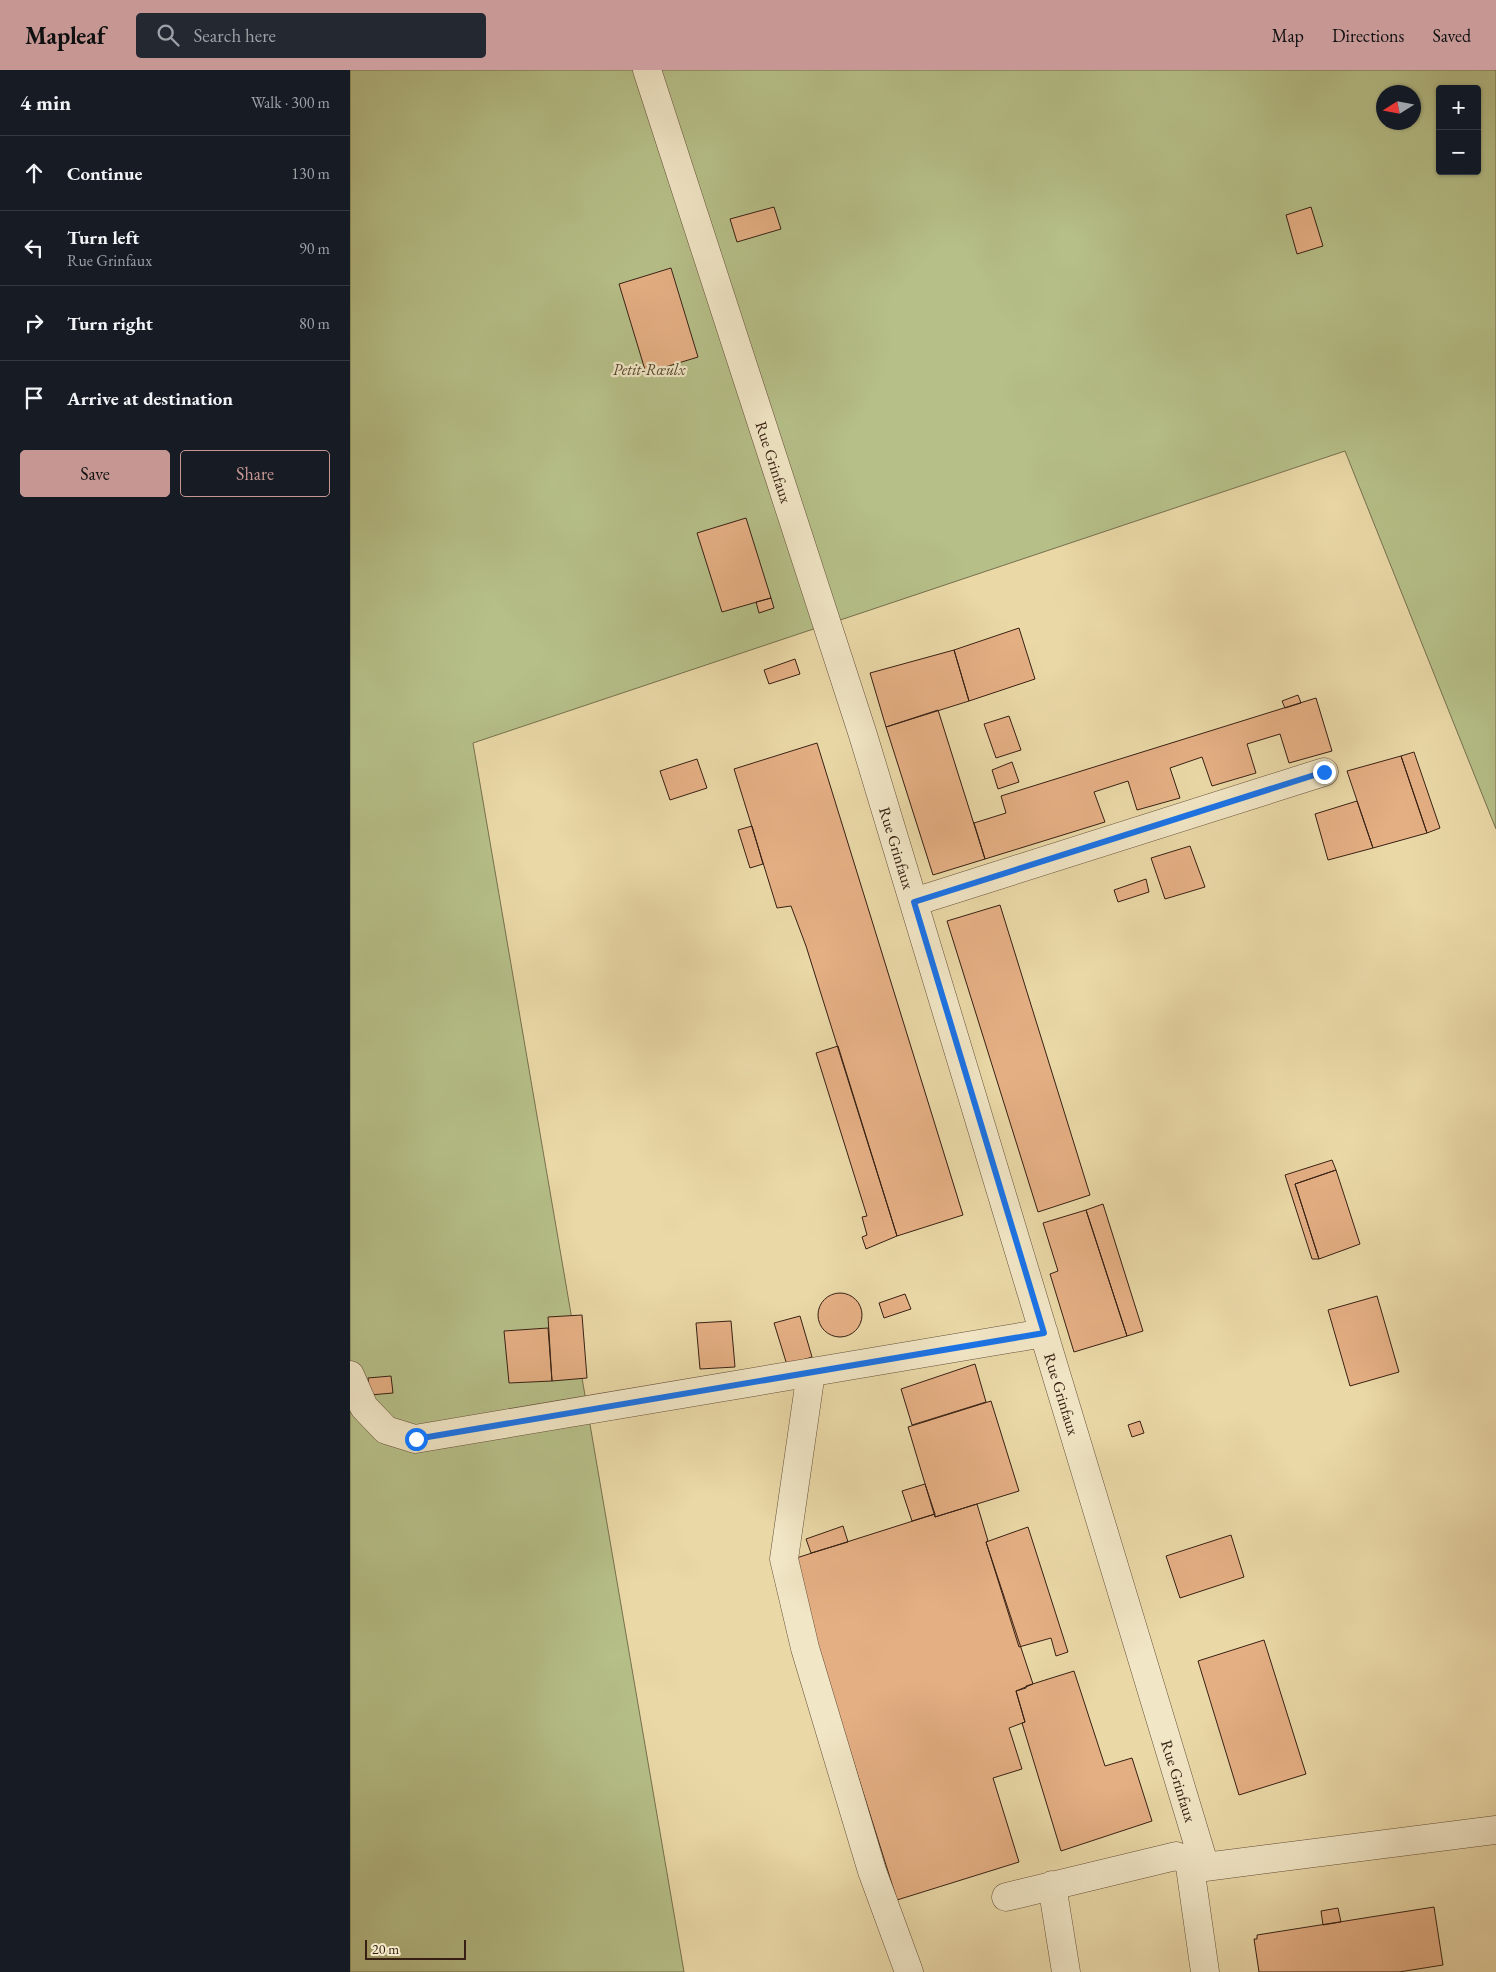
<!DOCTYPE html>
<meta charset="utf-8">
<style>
body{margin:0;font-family:"EB Garamond",serif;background:#242831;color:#f1f3f6}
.controls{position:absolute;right:15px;top:15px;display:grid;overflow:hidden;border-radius:5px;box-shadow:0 1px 4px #0004}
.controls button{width:45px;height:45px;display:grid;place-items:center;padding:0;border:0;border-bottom:1px solid #363941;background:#171b24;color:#f1f3f6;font:25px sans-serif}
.compass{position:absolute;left:1026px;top:15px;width:45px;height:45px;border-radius:50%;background:#171b24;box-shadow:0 1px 4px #0004;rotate:259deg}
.scale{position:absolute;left:15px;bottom:12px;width:101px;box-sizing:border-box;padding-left:5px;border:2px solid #372013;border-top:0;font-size:14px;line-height:18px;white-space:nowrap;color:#372013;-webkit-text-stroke:4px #f1e6c6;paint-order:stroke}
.stop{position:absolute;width:15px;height:15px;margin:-11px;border:4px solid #1a73e8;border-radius:50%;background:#fff}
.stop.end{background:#1a73e8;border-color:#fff;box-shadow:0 1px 5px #0008}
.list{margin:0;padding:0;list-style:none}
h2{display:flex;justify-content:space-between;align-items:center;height:65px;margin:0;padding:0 20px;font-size:21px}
h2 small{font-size:16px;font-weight:400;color:#9ea1a6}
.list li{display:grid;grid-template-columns:32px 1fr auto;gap:15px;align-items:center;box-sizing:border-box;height:75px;padding:0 20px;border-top:1px solid #363941}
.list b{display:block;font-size:19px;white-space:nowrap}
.list p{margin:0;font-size:16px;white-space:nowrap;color:#9ea1a6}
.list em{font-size:16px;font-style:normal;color:#9ea1a6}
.actions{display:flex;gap:10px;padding:15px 20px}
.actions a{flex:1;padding:11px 0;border:1px solid #c59692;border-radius:5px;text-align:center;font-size:18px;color:#c59692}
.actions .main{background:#c59692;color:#111}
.icon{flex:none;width:28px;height:28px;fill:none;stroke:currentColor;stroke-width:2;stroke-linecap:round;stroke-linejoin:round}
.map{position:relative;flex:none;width:1146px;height:1902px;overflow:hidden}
header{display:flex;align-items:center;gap:30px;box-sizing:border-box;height:70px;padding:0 25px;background:#c59692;color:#111}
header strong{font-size:24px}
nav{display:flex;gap:28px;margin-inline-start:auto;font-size:18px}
.search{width:350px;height:45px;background:#242831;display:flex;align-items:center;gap:12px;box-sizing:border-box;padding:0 18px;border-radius:5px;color:#9ea1a6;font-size:19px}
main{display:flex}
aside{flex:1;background:#171b24}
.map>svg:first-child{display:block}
</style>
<header>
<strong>Mapleaf</strong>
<div class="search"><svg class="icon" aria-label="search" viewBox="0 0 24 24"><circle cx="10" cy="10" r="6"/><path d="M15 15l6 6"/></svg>Search here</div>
<nav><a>Map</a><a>Directions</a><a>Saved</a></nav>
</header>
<main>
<aside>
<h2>4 min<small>Walk · 300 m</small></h2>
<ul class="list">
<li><svg class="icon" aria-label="ahead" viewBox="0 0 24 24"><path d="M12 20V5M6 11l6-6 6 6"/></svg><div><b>Continue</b></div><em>130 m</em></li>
<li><svg class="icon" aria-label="left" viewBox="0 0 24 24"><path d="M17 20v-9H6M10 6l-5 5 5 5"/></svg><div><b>Turn left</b><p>Rue Grinfaux</p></div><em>90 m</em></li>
<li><svg class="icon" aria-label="right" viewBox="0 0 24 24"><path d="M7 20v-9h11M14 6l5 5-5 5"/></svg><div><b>Turn right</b></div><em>80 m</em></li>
<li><svg class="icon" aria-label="arrive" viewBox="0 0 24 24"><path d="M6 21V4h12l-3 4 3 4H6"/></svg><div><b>Arrive at destination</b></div></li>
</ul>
<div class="actions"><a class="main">Save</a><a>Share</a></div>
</aside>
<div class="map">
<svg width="1146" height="1902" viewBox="0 0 1146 1902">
<rect width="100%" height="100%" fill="#ead8a7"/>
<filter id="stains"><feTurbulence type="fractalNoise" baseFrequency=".004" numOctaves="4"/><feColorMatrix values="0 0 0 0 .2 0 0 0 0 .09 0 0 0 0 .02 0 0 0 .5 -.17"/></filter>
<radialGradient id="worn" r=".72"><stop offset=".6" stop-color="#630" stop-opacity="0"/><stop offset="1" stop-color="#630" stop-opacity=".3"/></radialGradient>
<path fill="#b6bf88" stroke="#76704e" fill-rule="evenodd" d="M0,0H1146V759L995,381L123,673L334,1902H0ZM1090,19H1127V101H1090ZM1034,22H1064V52H1034Z"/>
<path fill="#e5af84" stroke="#372013" d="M424,137L431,159L387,172L380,149Z
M961,137L973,176L947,184L936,145Z
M321,198L348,287L296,303L269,214Z
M396,448L421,528L372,542L347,463Z
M421,528L424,538L409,543L406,532Z
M669,558L685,609L619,631L604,580Z
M604,580L619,631L536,657L520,603Z
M445,589L450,604L419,614L414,600Z
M948,625L951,633L935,638L932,631Z
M966,628L982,681L939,693L930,664L897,674L906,703L862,716L852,687L820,698L830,728L787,740L778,711L744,722L755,752L635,789L624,753L656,743L651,726Z
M588,640L635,789L583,805L536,657Z
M659,646L671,680L646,688L634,654Z
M467,673L613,1145L547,1166L456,876L441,836L427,838L384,699Z
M1064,682L1090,758L1077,763L1051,686Z
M1051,686L1077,763L1023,778L997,701Z
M347,689L357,718L320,730L310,701Z
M662,692L669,712L648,719L642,700Z
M1007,731L1023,778L978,790L965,744Z
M402,756L413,794L400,798L388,760Z
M840,776L855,817L815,829L801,788Z
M796,809L799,822L768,832L764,820Z
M650,835L740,1125L688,1142L597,851Z
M488,976L547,1166L516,1179L512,1167L517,1165L512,1147L517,1146L466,983Z
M982,1090L986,1100L945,1114L969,1189H962L935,1105Z
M986,1100L1010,1174L969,1189L945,1114Z
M753,1134L793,1261L777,1266L736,1140Z
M736,1140L777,1266L724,1282L700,1204L708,1201L693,1153Z
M468 1245a22 22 0 1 1 44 0a22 22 0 1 1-44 0Z
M555,1224L561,1239L534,1248L529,1233Z
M1027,1226L1049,1302L1000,1316L978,1240Z
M232,1245L237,1308L202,1311L198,1247Z
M450,1246L462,1287L437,1295L424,1253Z
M381,1251L385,1297L350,1299L346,1253Z
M198,1258L202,1311L159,1313L154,1261Z
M625,1294L636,1332L562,1355L551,1319Z
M41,1306L43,1323L20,1325L18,1308Z
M641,1331L669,1421L585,1447L558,1357Z
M790,1351L794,1363L782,1367L778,1355Z
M575,1414L585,1444L562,1451L552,1421Z
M627,1434L638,1471L636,1472L683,1614L666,1621L675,1652L659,1658L672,1699L643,1708L669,1792L547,1830L440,1490L585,1444V1447Z
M493,1456L498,1472L461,1483L456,1469Z
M678,1457L718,1582L706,1586L701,1568L669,1577L636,1472Z
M881,1465L894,1507L830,1528L816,1486Z
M914,1570L956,1704L889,1725L848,1591Z
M724,1601L755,1696L782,1688L802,1751L711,1781L672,1653L675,1652L666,1621L676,1618V1616Z
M1084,1837L1093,1895L1049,1902H909L904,1869H907V1865Z
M988,1838L991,1852L973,1855L971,1841Z"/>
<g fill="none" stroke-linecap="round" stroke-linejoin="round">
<g stroke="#644e38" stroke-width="29">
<path id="minor" d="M297,0L513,665L855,1797L1146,1760
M564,832L974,702
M461,1302L434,1489L455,1578L522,1801L559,1902
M0,1305L14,1337L36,1360L65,1369L694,1263
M839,1790L855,1902
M702,1815L716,1902
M656,1827L826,1786L855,1797"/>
</g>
<use href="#minor" stroke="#f1e6c6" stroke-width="28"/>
</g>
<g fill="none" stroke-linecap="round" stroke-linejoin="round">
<path stroke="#1a73e8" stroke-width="6" d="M66,1369L694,1263L564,832L974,702"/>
</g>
<g text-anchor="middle" stroke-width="4.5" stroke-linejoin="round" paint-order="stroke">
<g font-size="16" font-style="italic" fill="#574830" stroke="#f1e6c6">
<text x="299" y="305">Petit-Rœulx</text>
</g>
<g font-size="16" fill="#372013" stroke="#f1e6c6">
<text transform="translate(424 392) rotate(72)" y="6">Rue Grinfaux</text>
<text transform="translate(547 778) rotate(73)" y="6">Rue Grinfaux</text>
<text transform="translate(712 1324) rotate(73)" y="6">Rue Grinfaux</text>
<text transform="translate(829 1711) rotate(73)" y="6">Rue Grinfaux</text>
</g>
</g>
<rect width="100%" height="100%" filter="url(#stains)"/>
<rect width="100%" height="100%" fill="url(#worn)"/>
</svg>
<div class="controls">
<button>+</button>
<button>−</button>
</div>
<svg class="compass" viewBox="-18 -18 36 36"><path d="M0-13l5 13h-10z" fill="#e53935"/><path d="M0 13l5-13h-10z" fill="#9ea1a6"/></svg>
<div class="scale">20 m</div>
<div class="stop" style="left:66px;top:1369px"></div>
<div class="stop end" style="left:974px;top:702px"></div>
</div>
</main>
